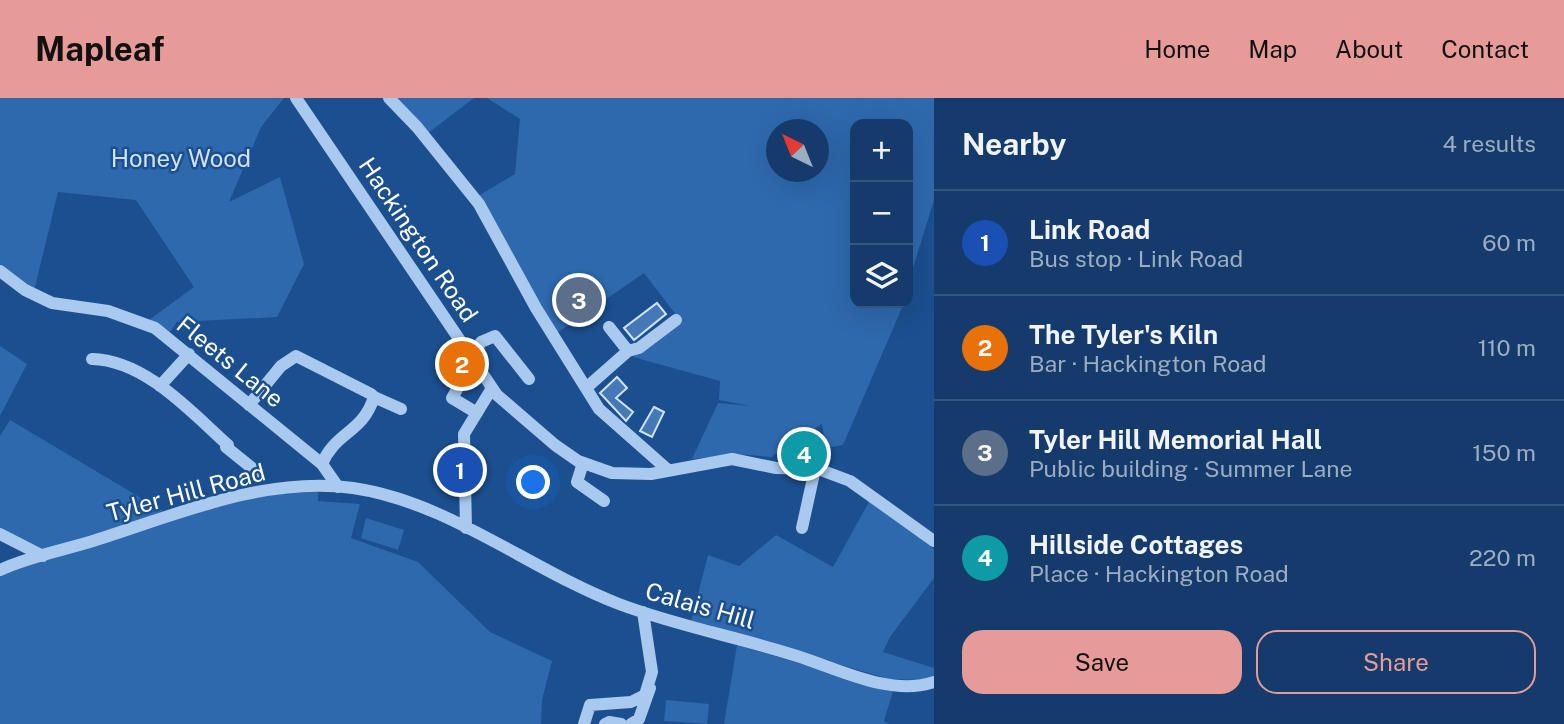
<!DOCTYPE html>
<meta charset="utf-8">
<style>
body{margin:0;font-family:"Public Sans",sans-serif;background:#1d4271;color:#f1f3f6}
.controls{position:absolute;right:21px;top:21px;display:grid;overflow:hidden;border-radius:14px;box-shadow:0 7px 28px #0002}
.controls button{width:63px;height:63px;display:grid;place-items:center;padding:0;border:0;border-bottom:2px solid #33557e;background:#143b6b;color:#f1f3f6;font:35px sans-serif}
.compass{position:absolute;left:766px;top:21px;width:63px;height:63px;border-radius:50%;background:#143b6b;box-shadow:0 7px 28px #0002;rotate:317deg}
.you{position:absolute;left:534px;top:385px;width:24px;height:24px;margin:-18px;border:5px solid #fff;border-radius:50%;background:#1a73e8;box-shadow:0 0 0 10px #1a73e833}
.badge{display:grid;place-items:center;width:46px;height:46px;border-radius:50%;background:#e69b98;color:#fff;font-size:23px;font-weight:700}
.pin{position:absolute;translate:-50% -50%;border:4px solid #fff;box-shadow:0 2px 7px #0006}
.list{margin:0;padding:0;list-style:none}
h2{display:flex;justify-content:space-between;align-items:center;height:91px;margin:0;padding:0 28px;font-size:30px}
h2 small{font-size:23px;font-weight:400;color:#9dadc1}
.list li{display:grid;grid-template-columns:46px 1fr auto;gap:21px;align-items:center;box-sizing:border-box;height:105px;padding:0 28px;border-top:2px solid #33557e}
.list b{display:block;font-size:26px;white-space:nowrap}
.list p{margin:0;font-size:23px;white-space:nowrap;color:#9dadc1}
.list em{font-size:23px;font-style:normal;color:#9dadc1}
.actions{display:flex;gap:14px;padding:21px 28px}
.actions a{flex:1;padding:16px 0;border:2px solid #e69b98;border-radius:21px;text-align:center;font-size:24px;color:#e69b98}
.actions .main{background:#e69b98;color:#111}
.icon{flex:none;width:38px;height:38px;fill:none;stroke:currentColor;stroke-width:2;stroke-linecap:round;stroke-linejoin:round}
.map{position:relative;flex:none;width:934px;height:626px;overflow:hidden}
header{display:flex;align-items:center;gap:42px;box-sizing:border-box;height:98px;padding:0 35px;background:#e69b98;color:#111}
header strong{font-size:33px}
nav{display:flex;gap:38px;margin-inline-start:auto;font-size:24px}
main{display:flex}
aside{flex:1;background:#143b6b}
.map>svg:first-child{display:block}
</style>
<header>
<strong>Mapleaf</strong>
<nav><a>Home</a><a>Map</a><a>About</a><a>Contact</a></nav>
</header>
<main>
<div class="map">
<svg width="934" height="626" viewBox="0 0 934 626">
<rect width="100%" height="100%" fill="#1b4f8f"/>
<path fill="#2e69ad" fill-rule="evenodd" d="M0,0H284L261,29L229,104L280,79L304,166L277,219L177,224L170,234L149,222L194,189L136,102L58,94L34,193L0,168Z
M390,0H474L428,35Z
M487,0H934V102L908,186V26H855V205H904L843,347L826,350L822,326L771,359L738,356L692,361L718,305L751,308L719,302L720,283L633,259L680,222L644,175L554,237L478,98L515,76L520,21ZM776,32H818V74H776Z
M0,248L27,266L0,318Z
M10,322L163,413L50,456L0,430V338Z
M318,394V403L360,406L351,440L418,464L490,534L552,563L542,602L541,626H0V477L198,412L265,395Z
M870,402L934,451V480L890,539L883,554L934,570V577L924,582L889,581L691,523L708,457L739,468L776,437L833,469Z
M366,420L404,432L398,452L361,440Z
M737,547L893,593L884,623L889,626H724Z
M666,602L709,606L707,626L664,623Z"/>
<path fill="#4478b7" stroke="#cfe3fa" stroke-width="2" d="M579,183L597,195L577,215L566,207L568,197Z
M657,205L666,216L634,242L624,230Z
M617,279L627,290L616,300L633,314L626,323L600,295Z
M654,309L664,314L652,339L640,333Z"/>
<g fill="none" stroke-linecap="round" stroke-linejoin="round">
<path stroke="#a9c9ee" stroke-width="12" d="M296,0L497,297L555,347L578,363L612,375L651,376L732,361L776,370L818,371L850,383L934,443
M389,0L417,29L479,106L536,210L599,311L668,372
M0,173L25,192L52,205L108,213L155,230L322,366L338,389
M609,229L628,253
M472,259L481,244L495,238L529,281
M92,261C145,262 191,314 228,347
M160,288L189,256
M459,288L452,300L477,315
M586,290L628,253L639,250L676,222
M374,299L401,311
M249,307L281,268L296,258L371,296L374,299C363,335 335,334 322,366
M226,349L257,374
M583,365L577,384L604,403
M466,430L464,336L492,290
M802,430L815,371
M0,436L43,458
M0,472C30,458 65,452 96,442C178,416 265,378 353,390C449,404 530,472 619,506C677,528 738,539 797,558C838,571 891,599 934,584
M584,626L590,607L631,604L645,597L652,574L643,514
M605,626L609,624L621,626
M631,626L639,621L650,590"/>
</g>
<g text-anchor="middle" stroke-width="5" stroke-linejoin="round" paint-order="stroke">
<g font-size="24" fill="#cfe3fa" stroke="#1b4f8f">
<text x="181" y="69">Honey Wood</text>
</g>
<g font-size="24" fill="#fff" stroke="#1b4f8f">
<text transform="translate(418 142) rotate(56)" y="8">Hackington Road</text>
<text transform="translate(230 264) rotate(39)" y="8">Fleets Lane</text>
<text transform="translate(186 395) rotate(-15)" y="8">Tyler Hill Road</text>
<text transform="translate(700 508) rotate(16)" y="8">Calais Hill</text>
</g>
</g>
</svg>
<div class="controls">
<button>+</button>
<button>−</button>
<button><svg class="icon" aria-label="layers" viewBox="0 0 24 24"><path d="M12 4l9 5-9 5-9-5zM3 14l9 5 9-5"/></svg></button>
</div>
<svg class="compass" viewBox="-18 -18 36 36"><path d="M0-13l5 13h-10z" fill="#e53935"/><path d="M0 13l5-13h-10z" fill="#9dadc1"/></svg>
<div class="you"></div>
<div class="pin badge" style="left:460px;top:372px;background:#1a4fb4">1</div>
<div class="pin badge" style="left:462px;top:266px;background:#e8710a">2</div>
<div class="pin badge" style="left:579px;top:202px;background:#5c6f8a">3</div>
<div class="pin badge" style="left:804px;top:356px;background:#0f9aa8">4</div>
</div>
<aside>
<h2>Nearby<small>4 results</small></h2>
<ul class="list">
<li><span class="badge" style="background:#1a4fb4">1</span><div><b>Link Road</b><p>Bus stop · Link Road</p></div><em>60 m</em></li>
<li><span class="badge" style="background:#e8710a">2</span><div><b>The Tyler's Kiln</b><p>Bar · Hackington Road</p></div><em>110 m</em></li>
<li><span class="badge" style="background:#5c6f8a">3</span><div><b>Tyler Hill Memorial Hall</b><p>Public building · Summer Lane</p></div><em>150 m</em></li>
<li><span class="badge" style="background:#0f9aa8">4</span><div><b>Hillside Cottages</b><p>Place · Hackington Road</p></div><em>220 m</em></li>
</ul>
<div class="actions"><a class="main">Save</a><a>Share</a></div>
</aside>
</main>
